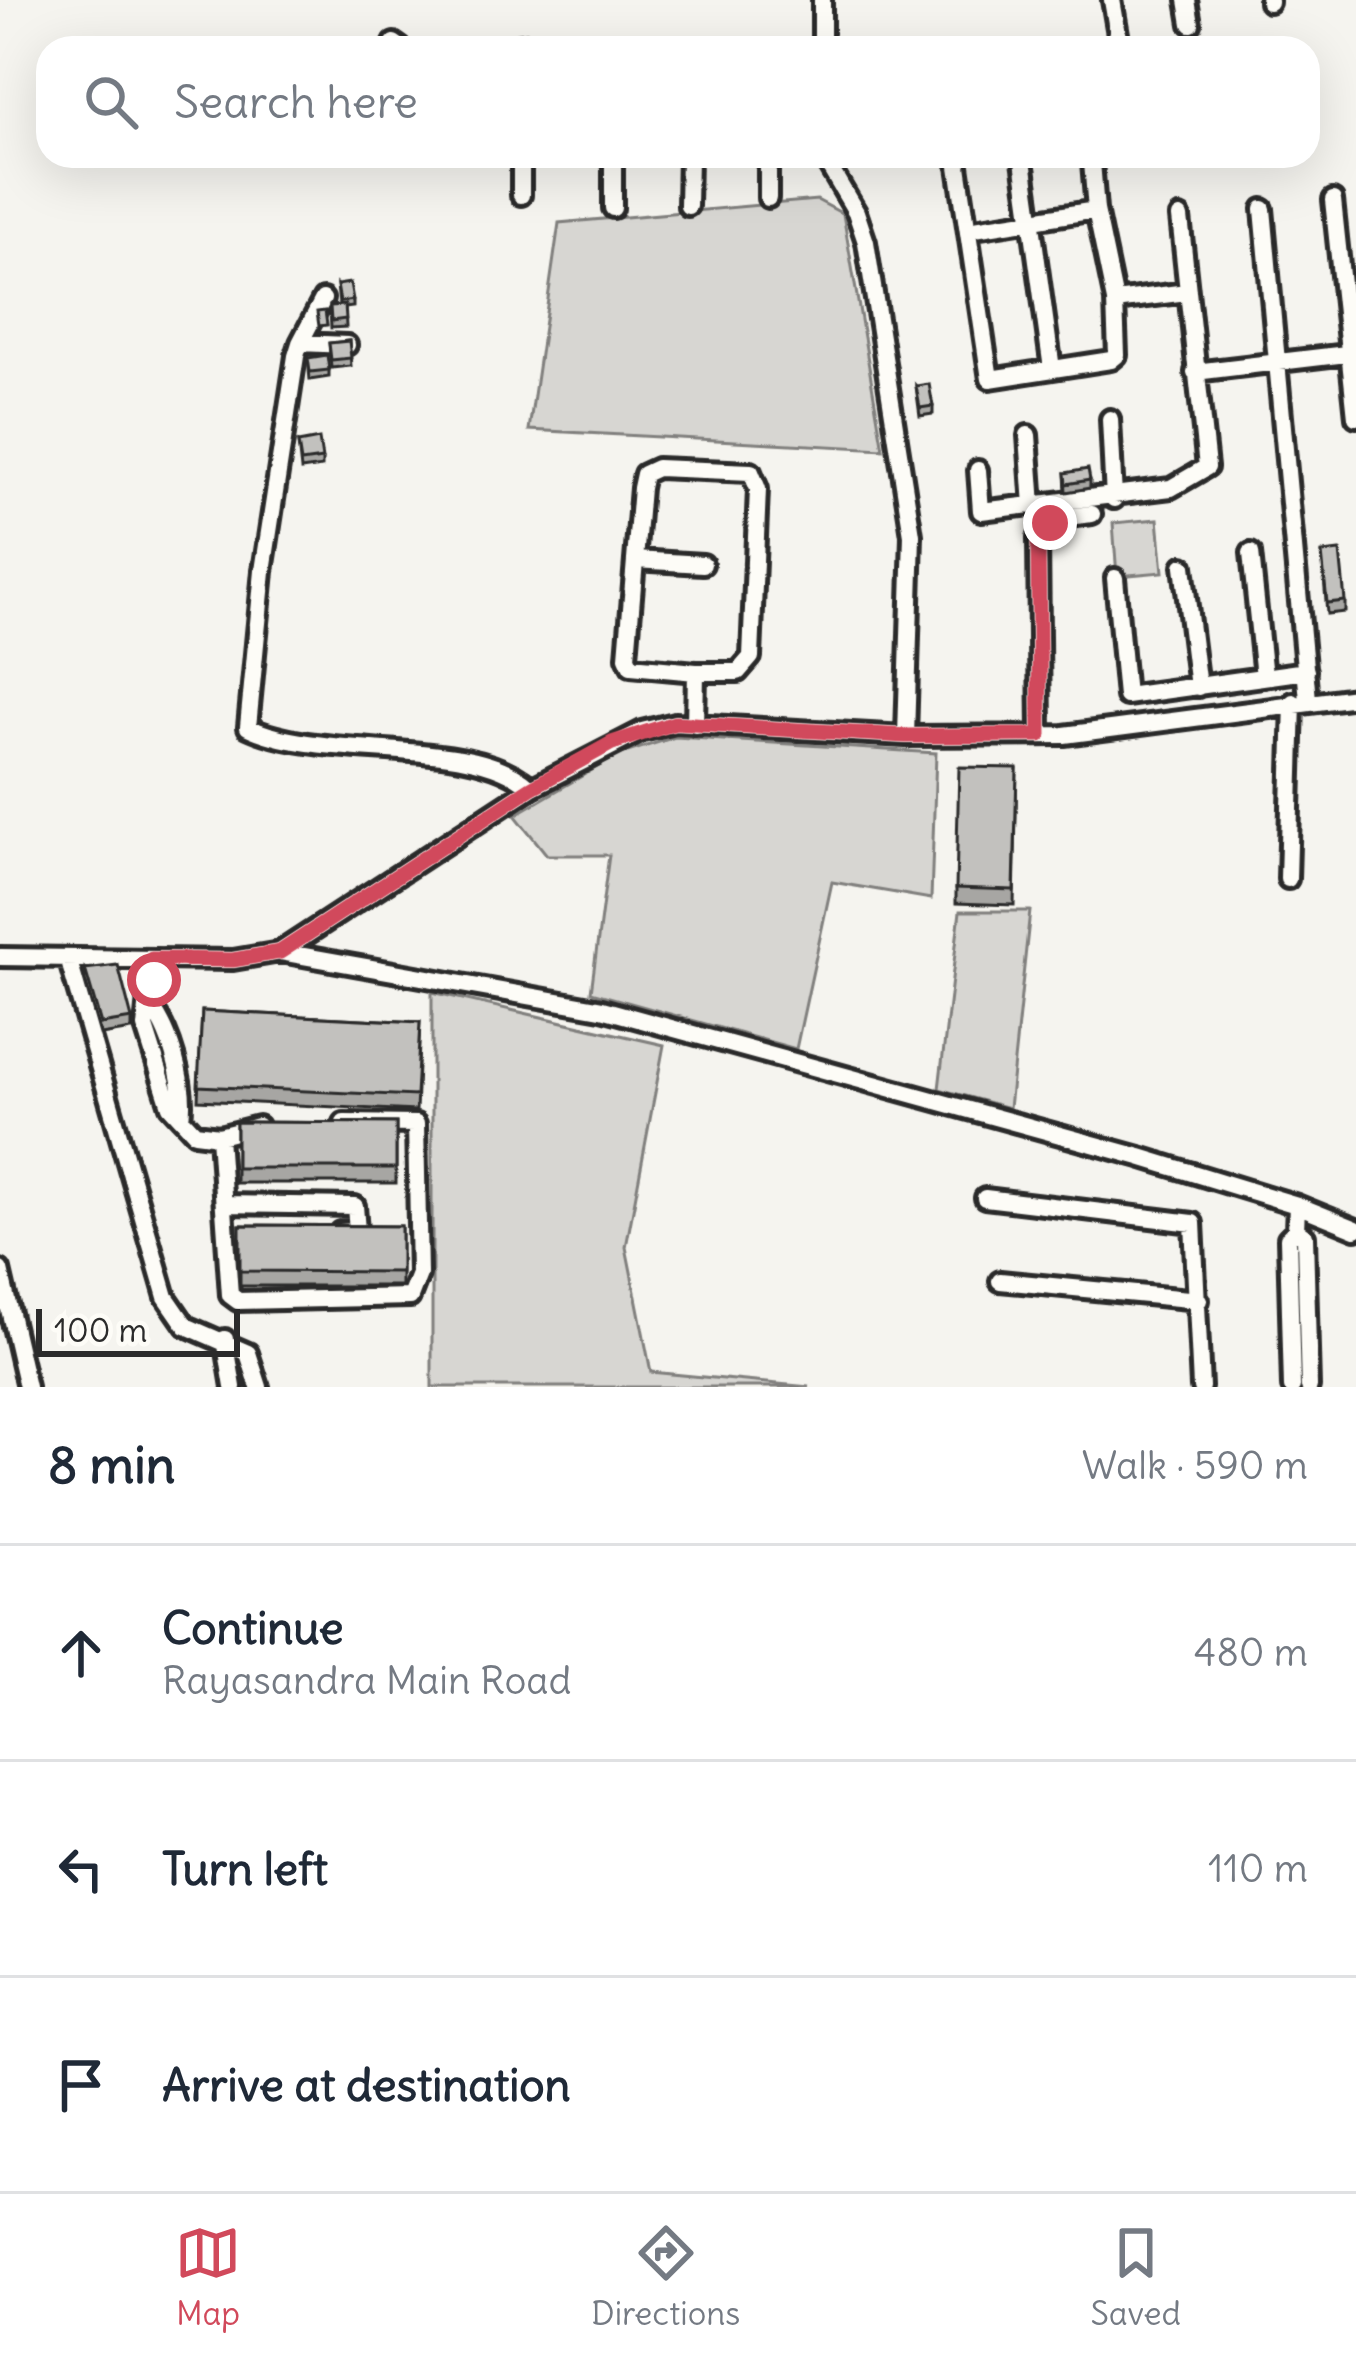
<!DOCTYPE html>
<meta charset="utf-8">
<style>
body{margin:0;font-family:Delius,sans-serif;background:#f6f6f7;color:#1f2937}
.scale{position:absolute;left:36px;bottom:30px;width:204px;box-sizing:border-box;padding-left:12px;border:6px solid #2b2b2b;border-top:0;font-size:33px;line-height:42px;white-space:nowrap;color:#2b2b2b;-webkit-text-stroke:9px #fdfcf7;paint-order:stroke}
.stop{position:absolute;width:36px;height:36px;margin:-27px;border:9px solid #d1495b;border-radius:50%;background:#fff}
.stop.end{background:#d1495b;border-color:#fff;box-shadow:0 3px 12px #0008}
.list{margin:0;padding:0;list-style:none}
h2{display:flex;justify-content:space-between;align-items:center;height:156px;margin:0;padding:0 48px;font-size:51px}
h2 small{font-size:39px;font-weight:400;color:#747a83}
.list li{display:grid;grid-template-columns:78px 1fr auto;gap:36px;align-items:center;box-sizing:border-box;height:216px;padding:0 48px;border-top:3px solid #e0e1e3}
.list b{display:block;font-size:45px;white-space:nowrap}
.list p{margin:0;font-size:39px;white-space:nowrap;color:#747a83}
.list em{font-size:39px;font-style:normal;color:#747a83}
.icon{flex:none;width:66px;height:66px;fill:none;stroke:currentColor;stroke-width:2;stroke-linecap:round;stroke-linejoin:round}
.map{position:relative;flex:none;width:1356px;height:1387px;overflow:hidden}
.search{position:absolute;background:#fff;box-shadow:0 12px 48px #0002;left:36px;right:36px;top:36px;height:132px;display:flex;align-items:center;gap:30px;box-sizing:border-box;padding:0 42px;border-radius:36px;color:#747a83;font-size:45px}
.sheet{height:804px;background:#fff}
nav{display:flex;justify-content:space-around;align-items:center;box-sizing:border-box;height:168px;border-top:3px solid #e0e1e3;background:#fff;font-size:33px;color:#747a83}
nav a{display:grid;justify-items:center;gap:6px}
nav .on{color:#d1495b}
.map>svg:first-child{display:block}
</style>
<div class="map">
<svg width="1356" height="1387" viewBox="0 0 1356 1387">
<rect width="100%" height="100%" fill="#f5f4ef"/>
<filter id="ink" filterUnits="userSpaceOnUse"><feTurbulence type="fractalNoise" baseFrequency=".00833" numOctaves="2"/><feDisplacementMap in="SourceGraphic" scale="24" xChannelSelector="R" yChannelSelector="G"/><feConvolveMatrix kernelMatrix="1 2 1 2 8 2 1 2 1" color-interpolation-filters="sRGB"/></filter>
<g filter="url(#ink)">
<path fill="#d7d6d2" stroke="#81807e" stroke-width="3" d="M817,200L843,214L883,449L529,430L559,223Z
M1158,519L1163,572L1117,576L1113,523Z
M675,737L936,753L931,899L832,882L796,1049L591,992L609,855H547L515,815L618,755Z
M960,911H1030L1009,1108L939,1089Z
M432,992L664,1045L626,1247L651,1372L810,1387H432Z"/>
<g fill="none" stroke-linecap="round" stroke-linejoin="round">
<g stroke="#2b2b2b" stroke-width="26">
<path id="minor" d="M1112,0L1119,40
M1187,0L1191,24
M1269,0V2
M394,43L401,48
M822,48V0
M768,156V198
M823,156L856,212L866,242L912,535L906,736
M1023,160L1052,369
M1092,162L1096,210
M958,166L990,379L1111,360L1117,355L1115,301L1187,292
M521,195V156
M1333,200L1356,417
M688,206L689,156
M613,208V156
M1263,209L1308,700
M968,230L1096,210L1115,301
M300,343L323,299
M347,345L300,343L296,356L263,571L248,727C323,763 476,734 531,788
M1195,372L1355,353
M1110,419L1114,499
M1028,435L1033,506
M978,470L981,511L1171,488L1207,467L1180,217
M1251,553L1264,677
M635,560L703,564
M1183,566L1198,687
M1115,578L1126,696L1306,671
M695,725L696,672L631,666L627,657L641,488L644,474L657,468L751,472L758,489L751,657L738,672H696
M1040,735L1038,538L1060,518L1092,514
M1288,879L1293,702
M281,952L602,1009L1140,1157L1297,1205L1356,1229
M0,957L233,960L280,952L531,788L642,731L675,723L906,736L1064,735L1356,697
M68,958L166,1297L186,1326L248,1353L259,1387
M152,959L145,1027L170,1106L181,1118
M148,1003C170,1028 186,1085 181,1118L195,1133L219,1136L258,1126
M219,1136L230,1295L238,1301L410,1297L419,1274L416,1124L344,1123
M985,1198L1193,1223L1201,1387
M225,1204L355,1206L357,1231L340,1232
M1297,1205L1296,1230L1305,1236L1309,1387
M0,1270L27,1387
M1000,1281L1199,1300
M225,1339L233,1387
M1292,1387L1288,1238L1296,1230"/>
</g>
<use href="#minor" stroke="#fdfcf7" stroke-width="16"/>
</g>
<path fill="#a7a6a3" stroke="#2b2b2b" stroke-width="3" d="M880,156H904L905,165L881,167Z
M337,285L353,300V307L345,308L346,327L331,328L330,306L339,305Z
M349,341L351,366L331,368L329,343Z
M308,358L329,370V377L310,380Z
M916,386L933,406V414L920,416Z
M298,443L322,459V467L301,470Z
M1065,473L1090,480V488L1066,492Z
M1322,553L1345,601V612L1327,614Z
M1017,768L1014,905L956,903V888Z
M85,969L132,1019V1030L101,1035L85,980Z
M202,1011L420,1022L416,1111L198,1100Z
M236,1122L396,1123V1183H236Z
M240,1225L401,1226V1286H240Z"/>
<path fill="#c2c1be" stroke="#2b2b2b" stroke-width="3" d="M526,32L528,48H494L493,37Z
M881,156H904L905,157L881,159Z
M350,283L353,300L340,302L337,285Z
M345,305L346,319L331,321L330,306Z
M325,311L327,325L319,326L317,312Z
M349,341L351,358L331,360L329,343Z
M327,355L329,370L310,372L308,358Z
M929,384L933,406L920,408L916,386Z
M319,439L322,459L301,462L298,443Z
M1088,469L1090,480L1066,484L1065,473Z
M1340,551L1345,601L1327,603L1322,553Z
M959,767L1017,768L1014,890L956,888Z
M118,965L132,1019L101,1024L85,969Z
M202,1011L420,1022L416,1096L198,1086Z
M236,1122L396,1123V1168H236Z
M240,1225L401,1226V1272L240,1271Z"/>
</g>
<g fill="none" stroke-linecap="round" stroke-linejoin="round" filter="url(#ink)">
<path stroke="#d1495b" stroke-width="15" d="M154,980L152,959L233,960L280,952L531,788L612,743L675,723L906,736L1040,735L1038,538L1050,523"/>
</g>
</svg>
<div class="scale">100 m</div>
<div class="stop" style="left:154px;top:980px"></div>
<div class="stop end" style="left:1050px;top:523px"></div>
<div class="search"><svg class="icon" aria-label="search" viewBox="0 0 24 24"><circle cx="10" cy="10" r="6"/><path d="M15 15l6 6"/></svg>Search here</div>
</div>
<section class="sheet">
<h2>8 min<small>Walk · 590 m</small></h2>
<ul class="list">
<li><svg class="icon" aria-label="ahead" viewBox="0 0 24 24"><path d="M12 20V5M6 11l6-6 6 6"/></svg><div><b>Continue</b><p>Rayasandra Main Road</p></div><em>480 m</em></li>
<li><svg class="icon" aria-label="left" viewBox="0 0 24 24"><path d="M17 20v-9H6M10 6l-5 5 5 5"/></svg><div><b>Turn left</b></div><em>110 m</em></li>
<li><svg class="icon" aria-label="arrive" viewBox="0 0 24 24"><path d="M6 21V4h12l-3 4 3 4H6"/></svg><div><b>Arrive at destination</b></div></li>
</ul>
</section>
<nav>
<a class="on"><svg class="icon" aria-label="map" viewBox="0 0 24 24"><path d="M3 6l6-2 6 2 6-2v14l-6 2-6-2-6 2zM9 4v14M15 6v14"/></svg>Map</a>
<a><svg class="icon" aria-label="directions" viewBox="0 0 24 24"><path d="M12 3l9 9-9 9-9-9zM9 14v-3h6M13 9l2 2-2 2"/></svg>Directions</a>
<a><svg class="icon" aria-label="saved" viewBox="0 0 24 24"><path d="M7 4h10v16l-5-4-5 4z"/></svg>Saved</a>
</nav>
